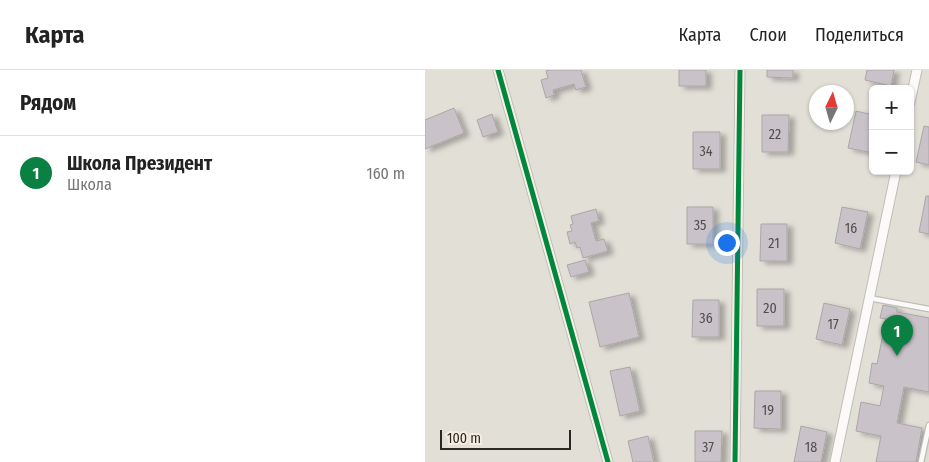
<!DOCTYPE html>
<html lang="ru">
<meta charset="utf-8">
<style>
body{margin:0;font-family:"Fira Sans Condensed",sans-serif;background:#f2f2f2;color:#222}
.controls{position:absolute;right:15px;top:15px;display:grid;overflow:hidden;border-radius:8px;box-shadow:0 1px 4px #0004}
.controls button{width:45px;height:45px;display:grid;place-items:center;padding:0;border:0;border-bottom:1px solid #e0e0e0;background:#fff;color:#222;font:25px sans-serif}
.compass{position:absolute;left:384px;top:15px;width:45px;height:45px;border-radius:50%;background:#fff;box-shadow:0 1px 4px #0004;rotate:5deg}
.scale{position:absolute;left:15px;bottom:12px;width:131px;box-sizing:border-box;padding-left:5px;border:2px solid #2a2822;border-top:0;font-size:14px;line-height:18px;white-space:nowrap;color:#2a2822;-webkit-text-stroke:4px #f5eddf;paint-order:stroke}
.you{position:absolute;left:301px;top:172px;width:18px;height:18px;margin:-12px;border:4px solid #fff;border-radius:50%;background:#1a73e8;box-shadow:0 0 0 8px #1a73e833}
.badge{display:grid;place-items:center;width:32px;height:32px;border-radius:50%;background:#0b8043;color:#fff;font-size:16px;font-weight:700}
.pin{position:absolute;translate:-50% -41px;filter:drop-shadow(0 1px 2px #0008)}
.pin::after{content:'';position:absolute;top:26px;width:18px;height:15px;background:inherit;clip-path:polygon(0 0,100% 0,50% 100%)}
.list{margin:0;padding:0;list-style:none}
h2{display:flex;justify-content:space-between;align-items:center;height:65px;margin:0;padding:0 20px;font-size:21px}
h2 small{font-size:16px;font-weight:400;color:#767676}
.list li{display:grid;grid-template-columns:32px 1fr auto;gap:15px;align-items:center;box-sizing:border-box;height:75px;padding:0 20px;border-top:1px solid #e0e0e0}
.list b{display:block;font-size:19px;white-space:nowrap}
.list p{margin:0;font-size:16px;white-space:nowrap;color:#767676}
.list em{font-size:16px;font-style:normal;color:#767676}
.map{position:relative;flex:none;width:504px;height:392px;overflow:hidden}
header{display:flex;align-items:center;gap:30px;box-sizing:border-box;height:70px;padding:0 25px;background:#fff;border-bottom:1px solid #e0e0e0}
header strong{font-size:24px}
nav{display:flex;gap:28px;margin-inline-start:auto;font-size:18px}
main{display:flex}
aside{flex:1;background:#fff}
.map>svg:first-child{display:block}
</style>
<header>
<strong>Карта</strong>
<nav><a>Карта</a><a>Слои</a><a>Поделиться</a></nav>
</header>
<main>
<aside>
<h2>Рядом<small></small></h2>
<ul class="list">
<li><span class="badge">1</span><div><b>Школа Президент</b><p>Школа</p></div><em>160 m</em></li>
</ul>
</aside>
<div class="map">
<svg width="504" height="392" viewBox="0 0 504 392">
<defs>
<filter id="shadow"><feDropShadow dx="5.5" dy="3" stdDeviation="2.5" flood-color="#0004"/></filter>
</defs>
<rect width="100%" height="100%" fill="#e2dfd7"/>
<path fill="#c9c2c9" stroke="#aaa7a7" filter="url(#shadow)" d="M124,0H156L161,17L151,20L149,14L128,20L129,25L121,28L116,10L123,8L121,1Z
M254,0H281V16H254Z
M342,0H368V8L342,7Z
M442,0H469L466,16L440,10Z
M29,38L39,63L0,79V50Z
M431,41L448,45V83L423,78Z
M67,44L73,62L58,67L52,50Z
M337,45H364L363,82H337Z
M499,56L504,57V95L491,92Z
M268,62H295V99H268Z
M501,126H504V164L494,162Z
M262,137H288V174H262Z
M417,137L443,142L435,179L410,173Z
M171,139L174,151L166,153L171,171L179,169L183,181L158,188L155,177L152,178L150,172L145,174L142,162L147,161L145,155L148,154L146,146Z
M336,154H362V191H335Z
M160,190L164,202L146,207L142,195Z
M332,219H359V256H332Z
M204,223L214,267L175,277L164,232Z
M268,230H294V267H267Z
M399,233L425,239L417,275L391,269Z
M458,235L472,238V242L504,248V322L479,317L472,353L497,358L491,392H451L456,366L431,361L436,332L455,336L459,316L444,313L447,293L452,294L461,249L455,248Z
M205,297L215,341L195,346L185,301Z
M330,321H356V359L329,358Z
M376,356L402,362L396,392H369Z
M270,361H297L296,392H270Z
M223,366L229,392H208L203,371Z"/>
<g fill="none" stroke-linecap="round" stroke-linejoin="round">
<g stroke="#c0bdb8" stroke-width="7">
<path id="service" d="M444,228L504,239
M496,392L504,355"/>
</g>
<g stroke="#c0bdb8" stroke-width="11">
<path id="minor" d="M73,0L183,392
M485,32L492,0
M310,392L315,0
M410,392L471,101"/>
</g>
<use href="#service" stroke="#fbfaf9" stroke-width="4.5"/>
<use href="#minor" stroke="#fbfaf9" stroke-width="9"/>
<g stroke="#f5eddf" stroke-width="8">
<path id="cycleway" d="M73,0L183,392
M310,392L315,0"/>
</g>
<use href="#cycleway" stroke="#00873e" stroke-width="5"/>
</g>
<g text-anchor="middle" stroke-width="4" stroke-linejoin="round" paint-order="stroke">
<g font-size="14" fill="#524e4c">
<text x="350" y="69">22</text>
<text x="281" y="86">34</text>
<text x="275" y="160">35</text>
<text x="426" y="163">16</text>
<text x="349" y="178">21</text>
<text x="345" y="243">20</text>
<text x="281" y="253">36</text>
<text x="408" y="259">17</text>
<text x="343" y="345">19</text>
<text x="283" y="382">37</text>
<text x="386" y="382">18</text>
</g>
</g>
</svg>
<div class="controls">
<button>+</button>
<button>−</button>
</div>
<svg class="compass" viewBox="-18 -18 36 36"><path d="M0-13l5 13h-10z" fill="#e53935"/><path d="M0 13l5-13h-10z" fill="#767676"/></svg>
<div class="scale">100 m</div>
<div class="you"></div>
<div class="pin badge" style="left:472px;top:286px">1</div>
</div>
</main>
